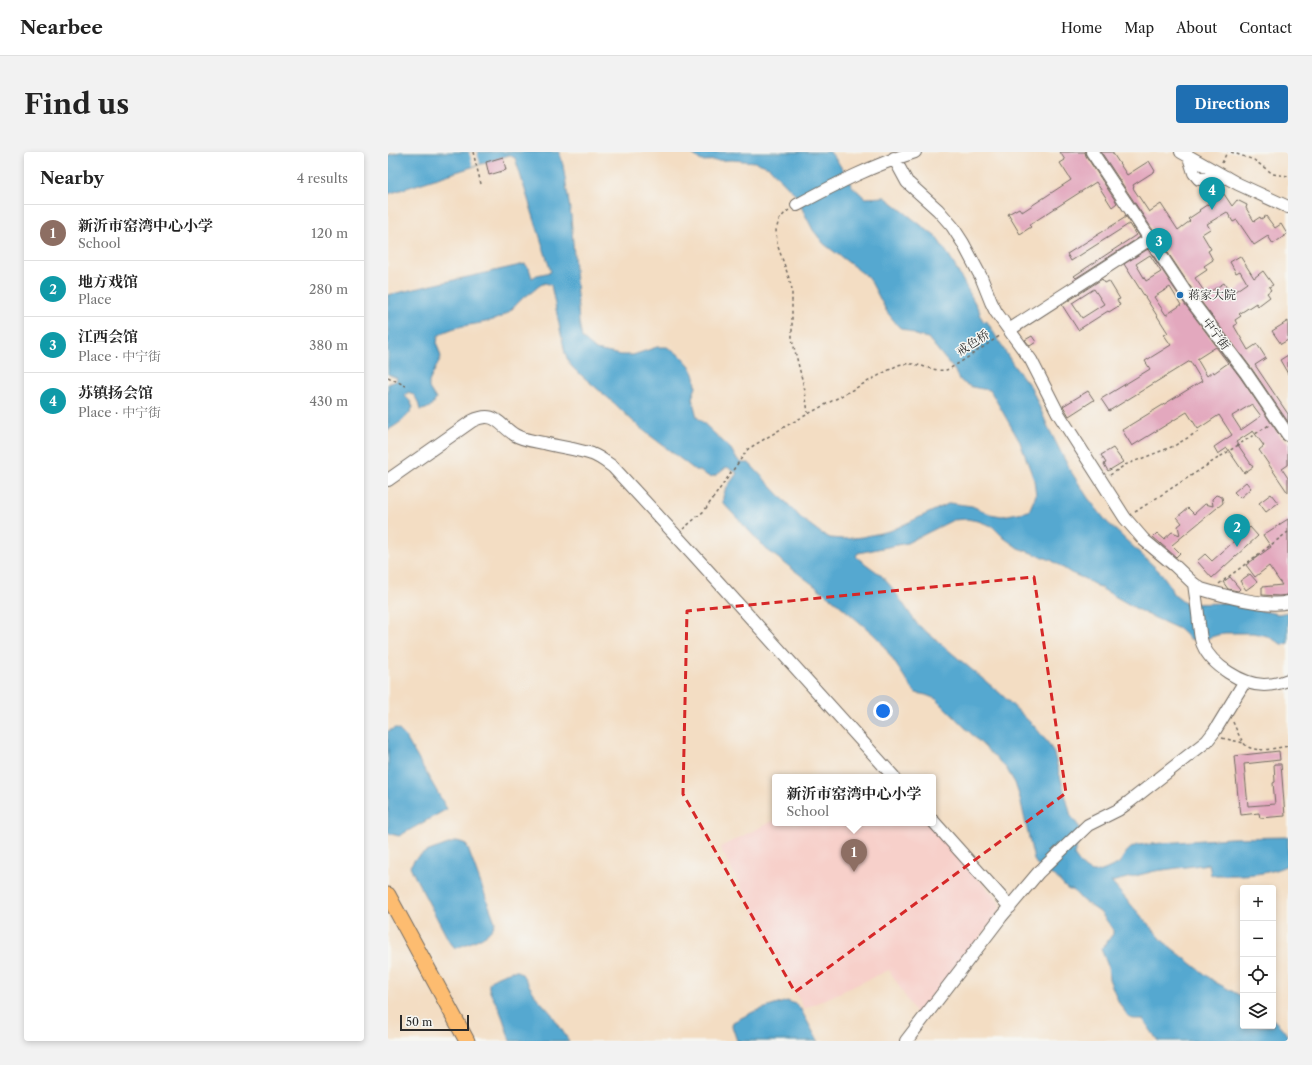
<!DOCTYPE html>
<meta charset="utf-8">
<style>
body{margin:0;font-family:"Libre Caslon Text","Noto Serif SC",serif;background:#f2f2f2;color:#222}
.controls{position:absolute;right:12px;bottom:12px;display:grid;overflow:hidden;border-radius:4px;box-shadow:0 2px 6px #0003}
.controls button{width:36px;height:36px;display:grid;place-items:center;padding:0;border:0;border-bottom:1px solid #e0e0e0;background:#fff;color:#222;font:20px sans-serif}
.scale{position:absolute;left:12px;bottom:10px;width:69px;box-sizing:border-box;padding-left:4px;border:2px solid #2b2b2b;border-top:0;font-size:11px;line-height:14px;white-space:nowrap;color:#2b2b2b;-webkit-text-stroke:3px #f6f6f2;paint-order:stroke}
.you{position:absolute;left:495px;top:559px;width:14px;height:14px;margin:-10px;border:3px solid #fff;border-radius:50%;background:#1a73e8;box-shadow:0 0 0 6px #1a73e833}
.badge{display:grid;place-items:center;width:26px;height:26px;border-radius:50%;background:#1f6fb2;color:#fff;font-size:13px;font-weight:700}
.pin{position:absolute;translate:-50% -33px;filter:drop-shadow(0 1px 2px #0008)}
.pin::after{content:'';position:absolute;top:21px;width:14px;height:12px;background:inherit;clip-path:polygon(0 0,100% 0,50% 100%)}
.popup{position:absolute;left:384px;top:622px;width:164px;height:52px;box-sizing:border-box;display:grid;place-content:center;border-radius:4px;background:#fff;filter:drop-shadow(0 1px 3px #0005);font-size:13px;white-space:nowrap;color:#767676}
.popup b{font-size:15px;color:#222}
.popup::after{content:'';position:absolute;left:50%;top:100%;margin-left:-8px;border:8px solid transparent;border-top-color:#fff}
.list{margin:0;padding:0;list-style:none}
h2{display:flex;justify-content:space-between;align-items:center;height:52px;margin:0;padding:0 16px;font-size:17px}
h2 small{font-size:13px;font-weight:400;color:#767676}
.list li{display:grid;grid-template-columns:26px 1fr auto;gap:12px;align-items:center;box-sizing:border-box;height:56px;padding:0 16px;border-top:1px solid #e0e0e0}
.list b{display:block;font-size:15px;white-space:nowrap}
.list p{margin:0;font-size:13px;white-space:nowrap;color:#767676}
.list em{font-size:13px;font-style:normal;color:#767676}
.icon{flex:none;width:22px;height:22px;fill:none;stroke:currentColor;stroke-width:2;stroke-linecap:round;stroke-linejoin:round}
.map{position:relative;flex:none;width:900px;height:889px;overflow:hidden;border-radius:4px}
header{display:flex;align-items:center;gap:24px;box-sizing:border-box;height:56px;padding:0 20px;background:#fff;border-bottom:1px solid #e0e0e0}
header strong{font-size:19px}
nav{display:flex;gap:22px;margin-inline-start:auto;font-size:14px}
.intro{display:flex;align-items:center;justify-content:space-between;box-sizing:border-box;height:96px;padding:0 24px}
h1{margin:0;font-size:28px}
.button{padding:10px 18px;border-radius:4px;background:#1f6fb2;color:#fff;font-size:14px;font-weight:700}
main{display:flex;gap:24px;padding:0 24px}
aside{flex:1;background:#fff;border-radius:4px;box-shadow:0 2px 6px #0003}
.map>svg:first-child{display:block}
</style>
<header>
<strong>Nearbee</strong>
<nav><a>Home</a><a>Map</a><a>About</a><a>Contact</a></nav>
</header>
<div class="intro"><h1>Find us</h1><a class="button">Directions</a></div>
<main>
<aside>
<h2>Nearby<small>4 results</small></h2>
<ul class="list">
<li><span class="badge" style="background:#8d6e63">1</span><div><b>新沂市窑湾中心小学</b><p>School</p></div><em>120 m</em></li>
<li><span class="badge" style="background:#0f9aa8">2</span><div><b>地方戏馆</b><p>Place</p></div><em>280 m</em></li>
<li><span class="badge" style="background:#0f9aa8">3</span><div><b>江西会馆</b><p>Place · 中宁街</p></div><em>380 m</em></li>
<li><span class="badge" style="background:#0f9aa8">4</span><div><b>苏镇扬会馆</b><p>Place · 中宁街</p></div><em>430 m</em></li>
</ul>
</aside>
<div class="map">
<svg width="900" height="889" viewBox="0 0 900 889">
<rect width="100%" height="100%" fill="#f6f6f2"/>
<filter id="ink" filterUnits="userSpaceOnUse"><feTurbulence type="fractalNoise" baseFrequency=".025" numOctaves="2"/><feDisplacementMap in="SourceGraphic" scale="8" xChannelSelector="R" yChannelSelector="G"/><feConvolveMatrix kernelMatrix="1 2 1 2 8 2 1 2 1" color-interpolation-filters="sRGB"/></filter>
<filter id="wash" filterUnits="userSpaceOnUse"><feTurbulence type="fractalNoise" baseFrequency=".012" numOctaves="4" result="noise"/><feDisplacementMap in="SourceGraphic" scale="16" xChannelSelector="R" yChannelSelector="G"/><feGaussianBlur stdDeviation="0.9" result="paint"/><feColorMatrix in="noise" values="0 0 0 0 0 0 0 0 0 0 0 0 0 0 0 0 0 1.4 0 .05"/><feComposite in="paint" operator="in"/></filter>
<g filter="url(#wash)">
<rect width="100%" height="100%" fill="#f3ddc3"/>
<path fill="#f7d0ca" d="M387,668V671H542L611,750L612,756L608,765L530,865L501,818L416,857L332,695Z"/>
<path fill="#54a8d0" stroke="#406a7e" d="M13,0H172V4L175,13L183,64L191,170L194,186L208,198L233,203H245L269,195H279L293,204L302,214L307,224L308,235L304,246L309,265L343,297L348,306L354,311H361L413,366L433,381L442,386L456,387L474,385L502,379L562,351L584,354L602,362L614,364L641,359L648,343L646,328L632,290L602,238C588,236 572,235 567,219L540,186L530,184L511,175L499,160L481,126L436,92L425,78L406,41L381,15L367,10L344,8L313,9L302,0H442L450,10L464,34L477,46L497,45L548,85L562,105L588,153L592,160L591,162L596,170L598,168L626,214L643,235L660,275L682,318L700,346L719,370L773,421L781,432L785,442L798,452L837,451L890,462L900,460V491L895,493L879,484L865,481H836L820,486L808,488L802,487L791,477L754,460L697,427L683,421L663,408L630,396L616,386L604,374L590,369L579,367L565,368L519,391L470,401L468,404L471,407L493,423L505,437L529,472L613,542L647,575L661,592L666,602L683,664L695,680C693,689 687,695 686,703C696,718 703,725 721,716C725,714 729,713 732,710C737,702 740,696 749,693L842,686L900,685V713C875,725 850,723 823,723L821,712L767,719L723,730L776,790L827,830L855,845V874H885V867C891,873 900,880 900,889H770L755,867H746L740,864L731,851L721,827L720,814L713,797L725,782V777L712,760L694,748L685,738H681L678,736L667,724L661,722L650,714L646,708L632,646L627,631L618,616L548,547L538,543L528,541L525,538L493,490L484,481L448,450L378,397L335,351C333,339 343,331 349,321L339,315C335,318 330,323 325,324C320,327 314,318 307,318L251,275L226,251L186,217L181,211L177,201L163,133L157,131C151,133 149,136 144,140C142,142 139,143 136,145C129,151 124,159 115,164C94,175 69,170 50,184L49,192L53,205L41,230V236L48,247C45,253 40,258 32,258C30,250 28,242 20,240L17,244L22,249L25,255C21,265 9,273 0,278V232L8,229L9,226L0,222V143L137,112L141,116L144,126L149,123L163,120L127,6L121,3L0,42V3Z
M7,576L11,578L17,584L59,657L11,684L3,682L0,680V579Z
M69,689L76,691L79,694L107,770C105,784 83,790 71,795L67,796L61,789L26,723L22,714L28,706L38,700Z
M124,819H130L134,822L149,846L163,861L181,889H122C119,879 116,869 112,859C110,852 97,838 102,830C106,824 118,821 124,819Z
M399,849L408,852L412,856L430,889H349L344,874L345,870L365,860Z"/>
<path fill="#f3ddc3" d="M81,0H89L92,12L85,14Z"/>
<g id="blocks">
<path fill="#e3a8be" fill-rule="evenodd" d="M672,0H697L698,4L729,51L724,55L708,30L641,73L643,75L632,82L620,62L631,56L634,60L683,28L672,11L677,8Z
M713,0H724L739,23L761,9L767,19L745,33L746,35L745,36L761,60L773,52L790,78L802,69L800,67L812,59L811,58L836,42L844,54L849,48L859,53L858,56L866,69L872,65L873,67L878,64L887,76L893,72L899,82L885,92L880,84L866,93L849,68L845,70L839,60L819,72L822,77L814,82L823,97L820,99L825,108L816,114L819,118L807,126L818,142L836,131L843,142L859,131L852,119L848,121L842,110L852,104L866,126L875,119L885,133L881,135L883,138L879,141L882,145L870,154L868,151L851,162L853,164L847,168L849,172L846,174L860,198L869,192L878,206L867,213L900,262V270L864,217L808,143Z
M115,5L118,18L101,23L98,10Z
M737,63L752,85L688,126L686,124L748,83L741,72L683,109L679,102L738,65Z
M760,97L796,151L852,225L894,287L900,290V313L894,317L900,326V341L871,298L876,294L865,279L848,290L865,315L856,321L839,296L830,302L826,295L844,283L831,263L810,277L799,260L744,294L734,278L814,229L802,209L721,259L713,247L762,217L757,209L783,193L776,183L780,181L736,112ZM762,103L773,120L758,129L748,112ZM782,135L793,153L778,163L766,145ZM828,195L840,211L826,221L825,219L819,224L809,207ZM864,252L873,264L853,278L844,264Z
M714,127L717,131L721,129L732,147L729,148L732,153L721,160L720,159L690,178L674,153ZM706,137L716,152L694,166L684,151Z
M900,169V188L893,192L884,179Z
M644,184L648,190L642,194L637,188Z
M900,203V222L892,208Z
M700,239L706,248L681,264L675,254Z
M725,296L735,310L720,319L716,312L718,311L713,303Z
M858,330L863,336L852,346L846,340Z
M883,342L890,351L878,360L871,351Z
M828,343L834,345L835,351L784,393L792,401L788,405L765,385L769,381L776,387L784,380L792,383L790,374L794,371L789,365L800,356L806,362L817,352L825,354L824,347Z
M900,367V443L891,444L874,443V435L894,433L881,414L867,425L858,413L883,395L875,383Z
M862,375L870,384L824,426L809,409L817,402L824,409Z
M862,422L869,430L858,438L852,429Z
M842,425L852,437L850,439L840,437L835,430Z
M891,599L892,608L856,612L860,654L887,652L885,631L887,630L886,612H893L897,664L872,666L871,661L853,663L852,654L851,655L846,604Z"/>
</g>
</g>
<g filter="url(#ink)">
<use href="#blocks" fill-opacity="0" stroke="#716960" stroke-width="1"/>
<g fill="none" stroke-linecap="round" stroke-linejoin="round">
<g stroke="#716960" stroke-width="14">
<path id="minor" d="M704,0L802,147L858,221L900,283
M793,0L850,32L900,55
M801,5L806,21L811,27L838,25
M506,6L519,30L550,58L564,74L575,91L593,125L603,150L608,160L643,208L670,261L737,366L756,388L786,413L806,432L813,437C833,443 881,456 900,450
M409,53C448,32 485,13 527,0
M621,178L762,87
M0,328L84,269C107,258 110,272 127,283C135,288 146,289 156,291C171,295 189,297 204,302C212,305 218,310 225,315L305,402L506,625
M806,432C808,446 810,459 811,472C812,479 812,487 815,493C823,513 855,533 876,533C885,533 892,531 900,528
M545,669L622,755
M518,889L613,765L650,721L700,673L730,658L741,650L819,589L826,580L857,529"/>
</g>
<g stroke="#716960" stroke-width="17">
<path id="major" d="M0,743L79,889"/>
</g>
<path stroke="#716960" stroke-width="1.5" stroke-dasharray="3 3" stroke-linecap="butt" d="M85,0L93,32
M843,0L866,8L885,22L900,24
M834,11L839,0
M401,58L397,61L391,68L388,78L389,92L400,123L404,137V187L417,239L420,261
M0,225L18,234
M722,323L737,313L786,294L811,279
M747,360L881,273
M295,377L316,359L360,297L398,274L510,213C530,208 541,220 558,218C564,217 604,189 613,183
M831,432L900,380
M845,570C848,577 851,584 855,590C863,603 887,596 900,594
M834,586L856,591"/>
<use href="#minor" stroke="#fff" stroke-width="12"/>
<use href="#major" stroke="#fdbc6f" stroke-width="15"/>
</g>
</g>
<path fill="none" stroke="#d62828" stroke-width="3" stroke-dasharray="8 5" stroke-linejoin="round" d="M646,425L678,641L407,840L295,642L299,459Z"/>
<circle fill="#1f6fb2" stroke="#f6f6f2" stroke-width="1.5" cx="792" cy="143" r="4"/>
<g text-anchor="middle" stroke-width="3" stroke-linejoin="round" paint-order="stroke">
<g font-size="12" fill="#2b2b2b" stroke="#f6f6f2" text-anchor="start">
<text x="800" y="147">蒋家大院</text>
</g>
<g font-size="12" fill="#2b2b2b" stroke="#f6f6f2">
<text transform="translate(828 182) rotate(53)" y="4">中宁街</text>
<text transform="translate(585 191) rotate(-33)" y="4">戒色桥</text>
</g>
</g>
</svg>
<div class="controls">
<button>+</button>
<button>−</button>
<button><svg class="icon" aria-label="locate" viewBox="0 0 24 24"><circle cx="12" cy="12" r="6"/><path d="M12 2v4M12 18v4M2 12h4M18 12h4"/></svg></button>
<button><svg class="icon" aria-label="layers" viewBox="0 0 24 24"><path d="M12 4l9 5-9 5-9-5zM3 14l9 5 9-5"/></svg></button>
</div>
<div class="scale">50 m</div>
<div class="you"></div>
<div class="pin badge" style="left:466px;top:720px;background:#8d6e63">1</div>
<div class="popup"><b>新沂市窑湾中心小学</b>School</div>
<div class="pin badge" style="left:849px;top:395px;background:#0f9aa8">2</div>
<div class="pin badge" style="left:771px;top:109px;background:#0f9aa8">3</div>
<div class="pin badge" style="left:824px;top:58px;background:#0f9aa8">4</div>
</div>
</main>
